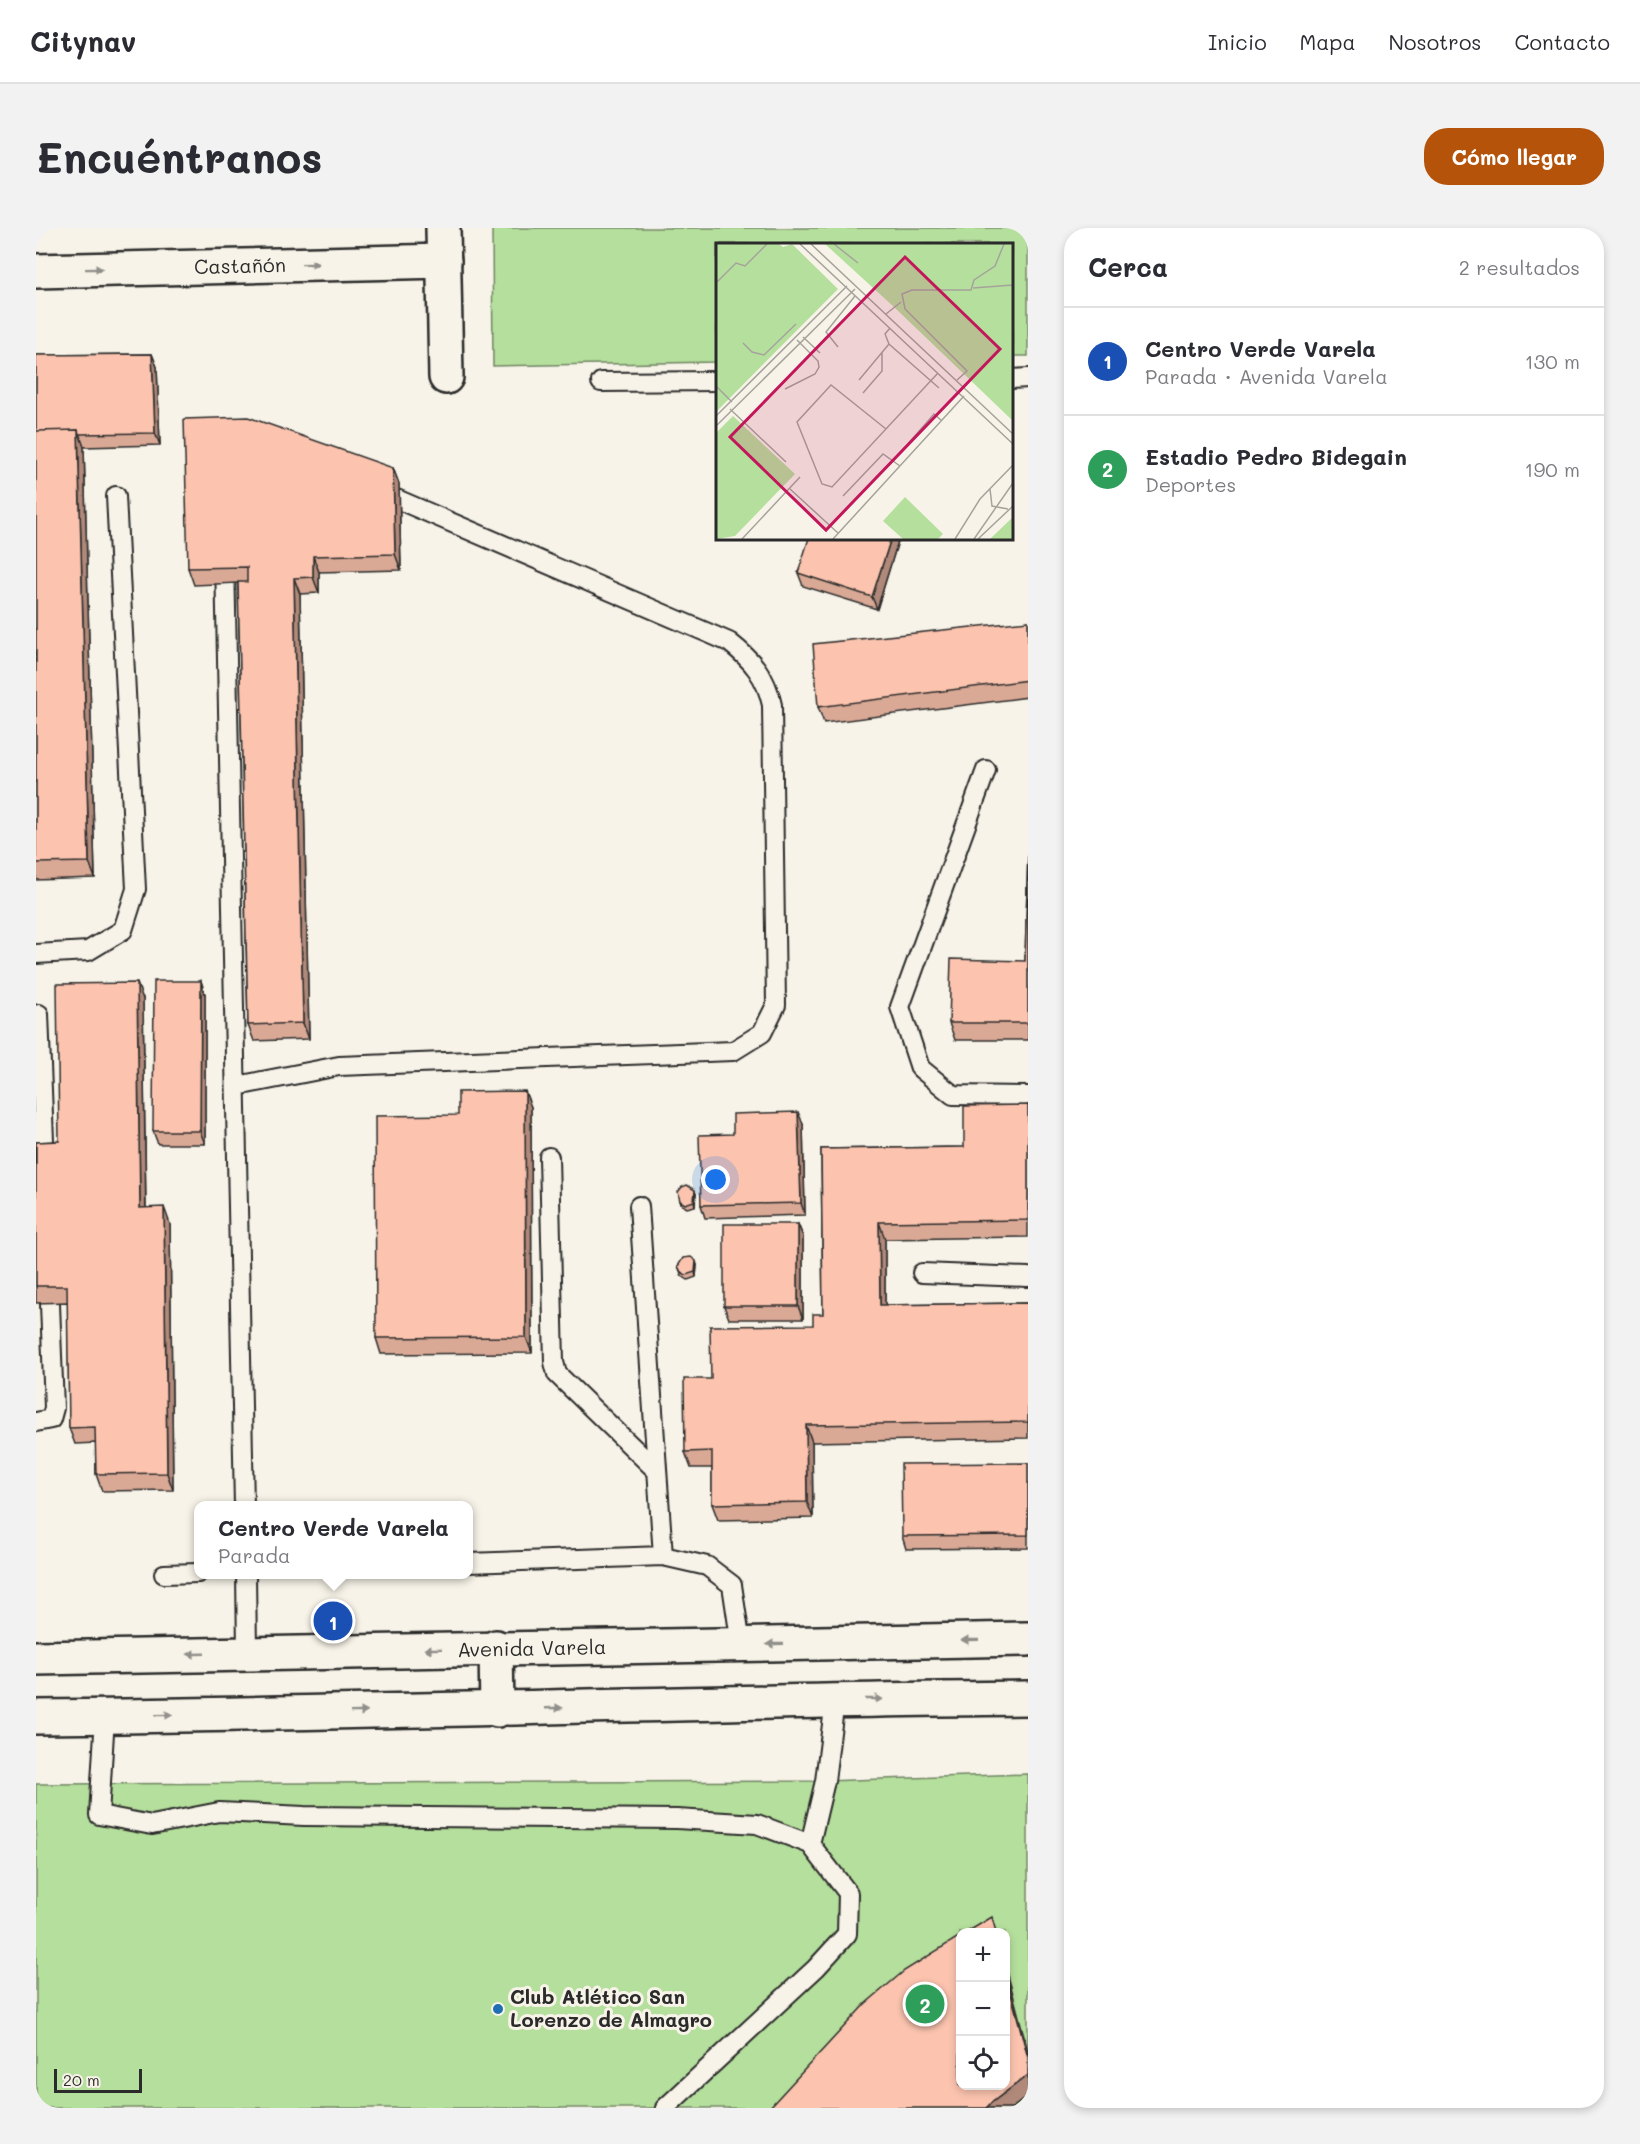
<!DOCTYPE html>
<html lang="es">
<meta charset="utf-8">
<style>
body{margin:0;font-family:Mali,sans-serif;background:#f2f2f3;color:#2b2b33}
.controls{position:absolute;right:18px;bottom:18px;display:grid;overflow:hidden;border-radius:12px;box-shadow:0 3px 9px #0003}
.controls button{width:54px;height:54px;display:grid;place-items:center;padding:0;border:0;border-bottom:2px solid #e1e1e2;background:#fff;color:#2b2b33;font:30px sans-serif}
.scale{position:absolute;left:18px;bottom:15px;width:88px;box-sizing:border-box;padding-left:6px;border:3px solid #2b2b2b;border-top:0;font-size:16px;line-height:21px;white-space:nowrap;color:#2b2b2b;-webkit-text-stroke:4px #f7f3e8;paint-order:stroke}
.you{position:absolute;left:680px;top:952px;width:21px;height:21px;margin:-15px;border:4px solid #fff;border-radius:50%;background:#1a73e8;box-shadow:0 0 0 9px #1a73e833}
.badge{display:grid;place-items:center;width:39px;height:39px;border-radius:50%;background:#b45309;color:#fff;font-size:20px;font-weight:700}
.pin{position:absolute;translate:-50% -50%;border:3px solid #fff;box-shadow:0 2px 6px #0006}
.popup{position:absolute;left:158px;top:1273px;width:279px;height:78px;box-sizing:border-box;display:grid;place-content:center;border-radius:12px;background:#fff;filter:drop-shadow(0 2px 4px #0005);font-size:20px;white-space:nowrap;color:#7c7c81}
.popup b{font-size:22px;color:#2b2b33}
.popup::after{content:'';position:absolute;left:50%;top:100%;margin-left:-12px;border:12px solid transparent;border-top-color:#fff}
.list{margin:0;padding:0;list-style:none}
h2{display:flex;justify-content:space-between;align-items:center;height:78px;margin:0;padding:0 24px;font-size:26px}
h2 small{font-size:20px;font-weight:400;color:#7c7c81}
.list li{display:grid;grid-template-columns:39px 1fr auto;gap:18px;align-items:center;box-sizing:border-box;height:108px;padding:0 24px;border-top:2px solid #e1e1e2}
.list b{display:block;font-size:22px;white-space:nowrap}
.list p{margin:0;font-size:20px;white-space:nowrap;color:#7c7c81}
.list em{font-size:20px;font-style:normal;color:#7c7c81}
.icon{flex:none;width:33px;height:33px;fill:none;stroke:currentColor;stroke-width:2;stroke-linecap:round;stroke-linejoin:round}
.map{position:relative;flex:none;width:992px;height:1880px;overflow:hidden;border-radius:24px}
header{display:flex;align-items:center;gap:36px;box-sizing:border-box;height:84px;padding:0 30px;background:#fff;border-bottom:2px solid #e1e1e2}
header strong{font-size:28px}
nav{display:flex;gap:33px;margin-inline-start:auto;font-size:21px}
.intro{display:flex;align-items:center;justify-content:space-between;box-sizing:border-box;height:144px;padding:0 36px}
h1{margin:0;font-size:42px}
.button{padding:15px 27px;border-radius:24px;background:#b45309;color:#fff;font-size:21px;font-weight:700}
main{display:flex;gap:36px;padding:0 36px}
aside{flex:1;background:#fff;border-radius:24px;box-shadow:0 3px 9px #0003}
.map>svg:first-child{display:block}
</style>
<header>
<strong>Citynav</strong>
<nav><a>Inicio</a><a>Mapa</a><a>Nosotros</a><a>Contacto</a></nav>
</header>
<div class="intro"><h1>Encuéntranos</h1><a class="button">Cómo llegar</a></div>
<main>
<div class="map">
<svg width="992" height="1880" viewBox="0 0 992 1880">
<rect width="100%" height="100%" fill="#f7f3e8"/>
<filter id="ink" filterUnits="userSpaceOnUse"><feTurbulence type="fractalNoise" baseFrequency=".0167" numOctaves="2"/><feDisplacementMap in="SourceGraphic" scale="12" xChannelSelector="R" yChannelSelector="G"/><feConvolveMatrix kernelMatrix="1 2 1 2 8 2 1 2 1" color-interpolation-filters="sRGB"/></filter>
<g filter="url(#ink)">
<path fill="#b5df9c" stroke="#708564" stroke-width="1.5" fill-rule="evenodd" d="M456,0H992V128H976L975,16H681V134L457,138Z
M992,1546V1880H0V1556L789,1553ZM924,1704H969V1858H924Z"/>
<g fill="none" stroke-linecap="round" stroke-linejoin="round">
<g stroke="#2b2b2b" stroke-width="22">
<path id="lane" d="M975,151L992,150
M565,154L681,153
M189,332L208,1278
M950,542L864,779L884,840L917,867L992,868
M0,726L52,723L87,702L100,661L80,268
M3,786L9,938
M201,858L303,838L697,823L726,805L740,777L736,477C730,448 716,432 693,414L342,263
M513,929L518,1134L521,1146L621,1243
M603,978L627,1328
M886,1045L992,1049
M0,1194L15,1191L18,1180L13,1050
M432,1335L627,1328L671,1338L696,1357L705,1417
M128,1346L162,1345
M210,1346L211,1424
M69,1488L63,1587L116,1597L183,1584L268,1588L641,1591L721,1596L774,1616L812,1665L811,1706L780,1740L629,1880
M774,1616L789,1553L799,1472"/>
</g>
<g stroke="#2b2b2b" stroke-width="38">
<g id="street">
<path d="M407,0L410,149"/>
<path id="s1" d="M0,43L408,33"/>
</g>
</g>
<g stroke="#2b2b2b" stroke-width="38">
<g id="secondary">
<path d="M460,1419L461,1482"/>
<path id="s2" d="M0,1430L992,1411"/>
<path d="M0,1489C331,1486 661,1473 992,1470"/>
</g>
</g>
<use href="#lane" stroke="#f7f3e8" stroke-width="18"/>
<use href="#street" stroke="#f7f3e8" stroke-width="33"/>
<use href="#secondary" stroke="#f7f3e8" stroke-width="33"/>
</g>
<path fill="#d9a996" stroke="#2b2b2b" stroke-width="1.5" d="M116,126L121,139L124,217L48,219L59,650L0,652V127Z
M357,240L363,256L365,342L283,344V365L264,366L273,811L218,813L212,797L202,355L158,357L152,340Z
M863,310L841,381L767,358L762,345Z
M992,393V469L788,495L782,479Z
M992,622V812H919L913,795L989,733Z
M165,753L169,766V916H122L117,903Z
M107,771L110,980L134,996L137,1262L66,1263L60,1246V1215L39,1216L33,1200L32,1074L0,1075V914L23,913Z
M992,877V1009L849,1011V1077L992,1075V1210L776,1214L777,1290L682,1292L676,1276V1240H655L649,1224L675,1151L777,1097L787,1086L785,921L928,919Z
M495,879L496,1125L345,1126L340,1110L422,887Z
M767,896L769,987L669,990L665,977L697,906Z
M660,966L659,978L651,980L646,977L644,973Z
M762,996L767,1009V1091H693L688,1078Z
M661,1037L660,1049L652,1052L646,1048L642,1038Z
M992,1235V1320L870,1321L866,1308Z"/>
<path fill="#b0897a" stroke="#2b2b2b" stroke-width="1.5" d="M116,126L121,139L124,217L119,205Z
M42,202L48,219L59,650L53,634Z
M357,240L363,256L365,342L359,326Z
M855,310H863L841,381L836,369Z
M277,328L283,344V365L277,349Z
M258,350L264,366L273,811L267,795Z
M165,753L169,766V916L164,903Z
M101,755L107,771L110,996L104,980Z
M489,863L495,879L496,1125L490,1109Z
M762,884L767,896L769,987L765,975Z
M659,962L660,966L659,978L658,973Z
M128,979L134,996L137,1262L131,1245Z
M843,994L849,1011V1093L844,1077Z
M762,996L767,1009V1091L762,1078Z
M660,1033L661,1037L660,1049L659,1044Z
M770,1197L776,1214L777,1290L771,1274Z
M969,1736L992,1823V1830L969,1743Z
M992,1847V1868L976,1880H950L955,1875Z"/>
<path fill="#fcc4af" stroke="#2b2b2b" stroke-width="1.5" d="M116,126L119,205L43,206L42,202L0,203V127Z
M212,189L357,240L359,326L277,328V349L258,350L267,795L212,797L202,354H211V339L152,340L148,191Z
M42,202L53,634L0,635V203Z
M773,310H855L836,369L762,345Z
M992,393V452L782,479L777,416Z
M992,622V795H913L915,731L989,733Z
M118,753H165L164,903H117Z
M101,755L104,980L128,979L131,1245L60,1246L59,1199L33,1200L31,1058H0V914L23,913L21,756Z
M489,863L490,1109L340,1110L339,888L422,887V864Z
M992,877V992L843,994L844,1077L992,1075V1194L770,1197L771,1274L676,1276V1223L649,1224L648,1151H675L674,1098L777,1097V1086H787L785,921L928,919V878Z
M762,884L765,975L665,977L663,907L697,906V886Z
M651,957L659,962L658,973L649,976L644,973L642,964L646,959Z
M688,996H762V1078H688Z
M655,1029L660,1033L659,1044L650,1047L645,1044L642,1038L647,1030Z
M992,1235V1307L866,1308L865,1236Z
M956,1689L960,1704H931Z
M924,1708V1857H969V1743L992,1830V1847L955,1875L950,1880H733L829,1776L868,1743Z"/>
<defs><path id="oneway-solid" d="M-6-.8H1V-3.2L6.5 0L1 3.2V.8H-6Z" transform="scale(1.5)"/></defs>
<g fill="#918f8a">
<use href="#oneway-solid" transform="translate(274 36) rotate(-1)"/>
<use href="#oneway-solid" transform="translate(58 41) rotate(-1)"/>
<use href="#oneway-solid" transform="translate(934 1412) rotate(179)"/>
<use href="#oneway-solid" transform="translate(739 1416) rotate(179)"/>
<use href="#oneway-solid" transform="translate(397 1421) rotate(179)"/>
<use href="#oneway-solid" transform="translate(160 1426) rotate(178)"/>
<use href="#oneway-solid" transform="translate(838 1471)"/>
<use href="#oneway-solid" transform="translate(518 1480) rotate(-2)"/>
<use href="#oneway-solid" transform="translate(323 1484) rotate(-1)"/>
<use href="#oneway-solid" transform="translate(128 1487) rotate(-1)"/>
</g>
</g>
<circle fill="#1f6fb2" stroke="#f7f3e8" stroke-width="2" cx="462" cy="1781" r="6"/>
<g text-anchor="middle" stroke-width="6" stroke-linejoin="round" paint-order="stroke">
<g font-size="20" fill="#2b2b2b" stroke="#f7f3e8">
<text dy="7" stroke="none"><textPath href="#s1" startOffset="204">Castañón</textPath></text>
<text dy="7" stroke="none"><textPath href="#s2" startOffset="496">Avenida Varela</textPath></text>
</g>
<g font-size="20" font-weight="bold" fill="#2b2b2b" stroke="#f7f3e8" text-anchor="start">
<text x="474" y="1776">Club Atlético San<tspan x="474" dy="23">Lorenzo de Almagro</tspan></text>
</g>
</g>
<g transform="translate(680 15)">
<rect width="297" height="297" fill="#f7f3e8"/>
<path d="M0,1H63L67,4L76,1L122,46L0,169ZM109,1H297V178L178,64ZM17,173L79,231L19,293L0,296V190ZM189,254L227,291L222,296H187L167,278ZM297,274V296H274Z" fill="#b5df9c"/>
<path fill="none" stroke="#a5a39c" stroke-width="1.5" d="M84,1L297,201M95,1L297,191M118,1L142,20M0,40L20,20L29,23L51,1M257,45L297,42M170,71L185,59M174,85L169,91L173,101L223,145M87,94L104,110M27,100L36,109L48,112L80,81M122,104L110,89L139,53M143,137L173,101M241,137L251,128L189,66L186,51L196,47H255L258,37L279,23L288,1M0,143L16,159M69,146L99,131L103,124L102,118L81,97M147,150L166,128V109M14,166L70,219M0,173L131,43M0,183L139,46M170,186L115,142L81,179L106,241L116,244L222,130M183,211L218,171L226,178M74,246L122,290M274,246L276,263L292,266M127,253L167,211L184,223M26,296L84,234M117,296L248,153M239,296L264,256L297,222M258,296L297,240M262,296L297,263"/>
<path fill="#c2185b" fill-opacity="0.15" stroke="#c2185b" stroke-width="3" d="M189,14L284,106L110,287L14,194Z"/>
<rect width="297" height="297" fill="none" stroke="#2b2b2b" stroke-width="3"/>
</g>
</svg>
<div class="controls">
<button>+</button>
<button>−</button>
<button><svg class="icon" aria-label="locate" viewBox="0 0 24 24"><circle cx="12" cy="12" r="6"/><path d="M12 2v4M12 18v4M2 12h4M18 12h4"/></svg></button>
</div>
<div class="scale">20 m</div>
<div class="you"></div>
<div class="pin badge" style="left:297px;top:1393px;background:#1a4fb4">1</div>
<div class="popup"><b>Centro Verde Varela</b>Parada</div>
<div class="pin badge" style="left:889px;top:1776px;background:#2e9e5b">2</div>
</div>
<aside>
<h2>Cerca<small>2 resultados</small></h2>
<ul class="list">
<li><span class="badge" style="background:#1a4fb4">1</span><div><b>Centro Verde Varela</b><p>Parada · Avenida Varela</p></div><em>130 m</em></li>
<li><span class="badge" style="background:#2e9e5b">2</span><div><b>Estadio Pedro Bidegain</b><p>Deportes</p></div><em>190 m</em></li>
</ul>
</aside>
</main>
